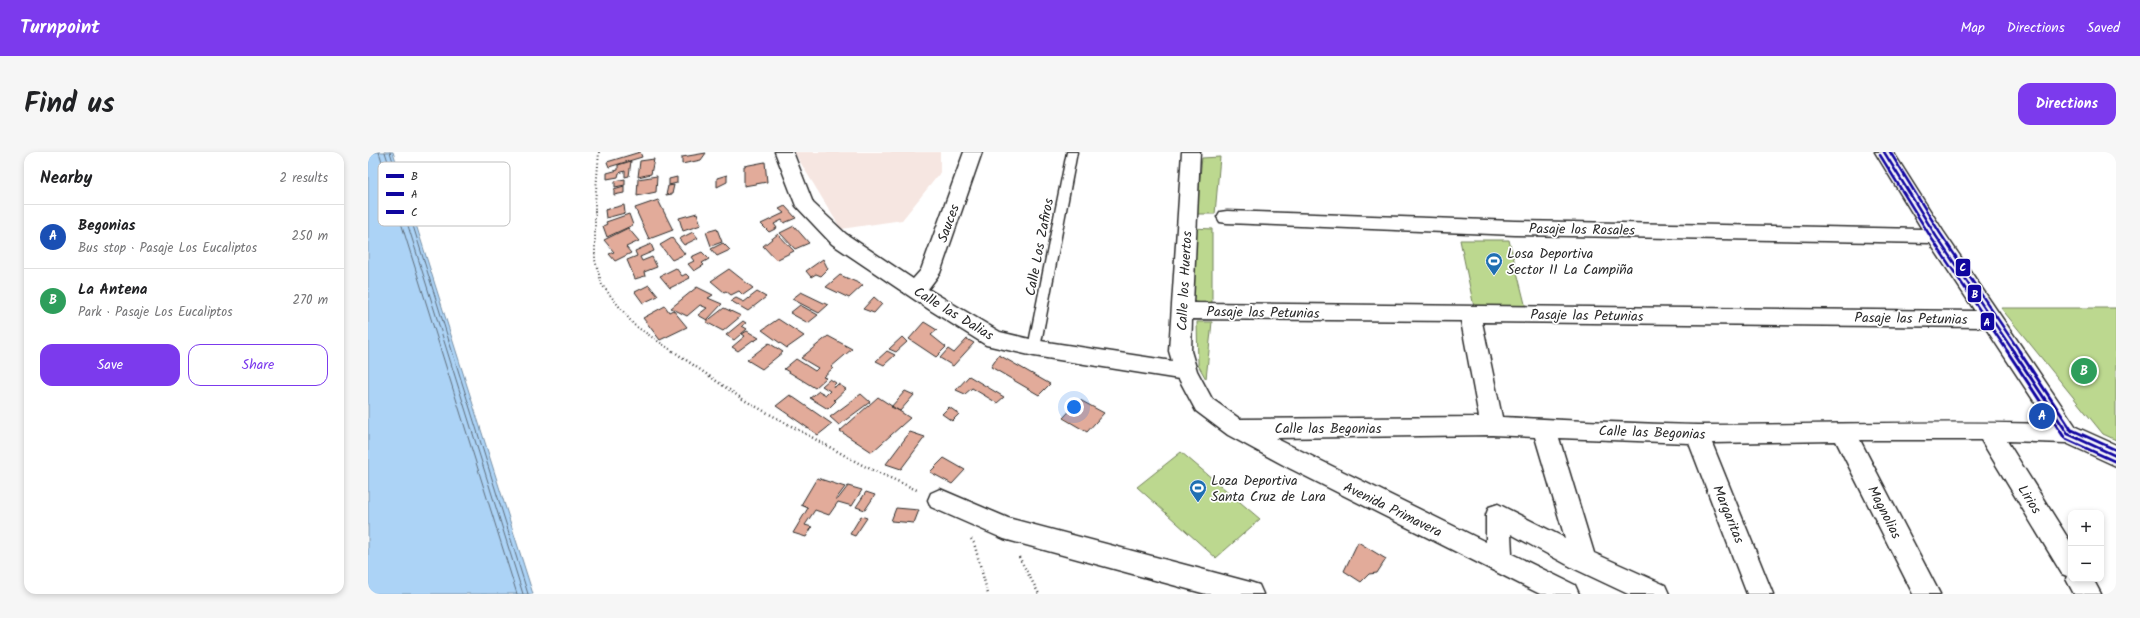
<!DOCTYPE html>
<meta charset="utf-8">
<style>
body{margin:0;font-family:Kalam,sans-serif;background:#f6f6f6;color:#202124}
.controls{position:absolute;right:12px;bottom:12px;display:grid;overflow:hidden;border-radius:8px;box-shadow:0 2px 6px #0003}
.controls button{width:36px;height:36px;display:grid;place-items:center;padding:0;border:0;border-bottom:1px solid #e0e0e0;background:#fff;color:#202124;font:20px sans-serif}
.you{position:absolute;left:706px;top:255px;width:14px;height:14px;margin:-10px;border:3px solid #fff;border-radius:50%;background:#1a73e8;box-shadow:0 0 0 6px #1a73e833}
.badge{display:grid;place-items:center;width:26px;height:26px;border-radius:50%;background:#7c3aed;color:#fff;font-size:13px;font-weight:700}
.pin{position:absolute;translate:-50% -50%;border:2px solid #fff;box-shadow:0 1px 4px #0006}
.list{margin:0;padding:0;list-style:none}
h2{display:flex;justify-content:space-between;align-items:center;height:52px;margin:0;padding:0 16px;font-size:17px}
h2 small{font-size:13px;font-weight:400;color:#757577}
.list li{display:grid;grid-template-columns:26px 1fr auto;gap:12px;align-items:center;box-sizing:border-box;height:64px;padding:0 16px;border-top:1px solid #e0e0e0}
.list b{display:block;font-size:15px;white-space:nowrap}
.list p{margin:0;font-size:13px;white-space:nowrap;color:#757577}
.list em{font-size:13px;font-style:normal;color:#757577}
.actions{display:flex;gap:8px;padding:12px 16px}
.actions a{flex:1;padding:9px 0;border:1px solid #7c3aed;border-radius:12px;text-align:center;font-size:14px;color:#7c3aed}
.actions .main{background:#7c3aed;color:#fff}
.map{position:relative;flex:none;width:1748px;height:442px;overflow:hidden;border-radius:12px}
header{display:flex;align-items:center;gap:24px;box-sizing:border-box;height:56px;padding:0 20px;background:#7c3aed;color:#fff}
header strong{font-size:19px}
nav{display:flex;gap:22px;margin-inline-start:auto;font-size:14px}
.intro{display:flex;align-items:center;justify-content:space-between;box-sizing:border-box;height:96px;padding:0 24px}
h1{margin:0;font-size:28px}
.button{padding:10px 18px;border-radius:12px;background:#7c3aed;color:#fff;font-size:14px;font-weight:700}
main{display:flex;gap:24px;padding:0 24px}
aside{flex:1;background:#fff;border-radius:12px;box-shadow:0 2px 6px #0003}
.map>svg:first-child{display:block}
</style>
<header>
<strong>Turnpoint</strong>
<nav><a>Map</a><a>Directions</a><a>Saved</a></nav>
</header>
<div class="intro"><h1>Find us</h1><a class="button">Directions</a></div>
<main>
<aside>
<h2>Nearby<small>2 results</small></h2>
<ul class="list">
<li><span class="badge" style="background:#1a4fb4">A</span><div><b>Begonias</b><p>Bus stop · Pasaje Los Eucaliptos</p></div><em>250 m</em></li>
<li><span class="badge" style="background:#2e9e5b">B</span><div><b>La Antena</b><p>Park · Pasaje Los Eucaliptos</p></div><em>270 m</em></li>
</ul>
<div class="actions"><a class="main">Save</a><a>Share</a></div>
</aside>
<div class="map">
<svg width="1748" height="442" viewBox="0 0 1748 442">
<rect width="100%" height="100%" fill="#fff"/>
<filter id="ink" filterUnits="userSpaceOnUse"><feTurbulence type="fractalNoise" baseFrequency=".025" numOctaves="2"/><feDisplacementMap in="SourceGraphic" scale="8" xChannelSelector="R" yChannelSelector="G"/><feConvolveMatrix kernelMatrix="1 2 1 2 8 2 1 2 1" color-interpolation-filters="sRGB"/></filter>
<g filter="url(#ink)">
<path fill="#f6e6e1" d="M426,0H572V21L534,68L473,77Z"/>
<path fill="#bcd88f" stroke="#74825d" d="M852,5L847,62H828L834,6Z
M826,76L844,77V153L824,149Z
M1092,88H1141L1158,156L1106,155Z
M1633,156H1748V288L1735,282Z
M829,170H844L838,227L830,213Z
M813,300L892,367L848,406L769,335Z"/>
<path fill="#acd3f6" stroke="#7890a5" d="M0,0H25L165,442H0Z"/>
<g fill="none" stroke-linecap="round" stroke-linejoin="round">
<path stroke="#5f6e7c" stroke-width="1" d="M11,0L149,442
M17,0L155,442
M22,0L160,442"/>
</g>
<path fill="#e2ab9a" stroke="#2b2b2b" d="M272,0L274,5L241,15L239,10Z
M338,1L333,8L314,12V5Z
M286,7L283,22L270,25L272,9Z
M263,9L261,24L257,25V19L251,21L250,25L239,27V21L250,18V13Z
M397,10L399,30L376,34V14Z
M359,23V30L349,35V26Z
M289,24L288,40L269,44L270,27Z
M309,25V31L301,33V27Z
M257,27V33L247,35V29Z
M306,33L304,42L298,43L300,34Z
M256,34V41L246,43V37Z
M290,48L305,78L281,87L267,56Z
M256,53L257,61L238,66L237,58Z
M417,54L428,66L416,71L414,68L406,72L409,76L401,80L393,72L416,61L411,57Z
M329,61L333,73L315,79L311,66Z
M261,62L265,73L239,85L235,74L239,72L238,70Z
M426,74L441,91L427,97L412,81Z
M260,76L271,89L258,95L263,101L247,109L241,102L246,100L236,88Z
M349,77L354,90L343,94L338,80Z
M325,80L330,86L316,93L311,87Z
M410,82L426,99L408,108L395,94Z
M304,86L317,102L304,108L292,93Z
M355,91L362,98L349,104L343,97Z
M283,92L286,99L272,105L274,109L284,105L289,115L276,120L277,124L267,127L259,108L269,104L267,99Z
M334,100L341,107L334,111L336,113L326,119L320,112L326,109L323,105Z
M455,107L460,117L453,124L448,122L443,125L438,119Z
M308,116L314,124L318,122L322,126L302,136L292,124Z
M361,117L385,136L375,143L371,139L363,143L358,139L356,140L343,129Z
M472,123L495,133L481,146L458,135Z
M281,133L290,144L275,151L267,140Z
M329,135L345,143L340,146L354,152L339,168L330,163L339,156L332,153L319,164L303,156Z
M389,140L398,145L380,159L363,149L368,146L376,150Z
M433,140L460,153L451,161L424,147Z
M506,145L514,152L506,161L495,157Z
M432,153L450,163L440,171L422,161Z
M297,154L301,160L305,158L319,175L292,188L275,166Z
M356,156L373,164L355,179L338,170Z
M410,167L436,184L419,196L394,178Z
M375,169L378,171L374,174L379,177L366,188L358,183Z
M556,170L569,178L563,183L578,195L568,205L541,187Z
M379,179L391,186L386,189L385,188L370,199L364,195L377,184L374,182Z
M460,184L484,197L463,215L465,216L455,225L458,226L447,236L416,217L428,207L447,219L450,216L433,206Z
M534,185L539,190L528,200L521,197Z
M599,187L606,191L585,214L572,206L580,197L586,201Z
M401,191L415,200L394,217L379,208Z
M519,199L527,203L516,213L508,209Z
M631,203L682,232L671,243L623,215Z
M601,224L636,245L629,251L604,236L597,242L588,238Z
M462,227L468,231L465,234L466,236L470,232L478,237L466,248L468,249L460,257L442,246L451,239L458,243L462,239L454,234Z
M537,239L546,243L532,259L523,255Z
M493,242L502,250L471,273L462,265Z
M422,243L464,272L450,283L408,254Z
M510,245L542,266L504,300L472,279Z
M712,248L736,261L719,280L695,266Z
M581,255L591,262L584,269L574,262Z
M542,280L557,285L533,317L518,312Z
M576,306L597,318L584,332L562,320Z
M449,326L477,335L468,347H470L480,334L494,338L484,354L470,350L461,363L447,358L437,373L444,375L438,385L425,381L440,356L433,353Z
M498,340L507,343L497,358L488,355Z
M528,356L551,358L546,371L523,369Z
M493,364L499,366L487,384L482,382Z
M990,390L1018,407L1009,421L1001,422L993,430L976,419Z"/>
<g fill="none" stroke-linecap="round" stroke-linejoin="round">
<g stroke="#2b2b2b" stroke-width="3">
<path id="lane" d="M699,0H709L672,196L666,200L660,196Z"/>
</g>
<g stroke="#2b2b2b" stroke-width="3">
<path id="street" d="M407,0H425L445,51L478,82L545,127L553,118L596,0H614L572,121L560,137L632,180L666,188L804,209L801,199L814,0H832L825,151L1607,159L1562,91L1147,83L859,71L852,70L849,65L852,60L859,59L1147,69L1554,77L1507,0H1525L1575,79L1708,275L1748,293V314L1698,291L1639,289L1703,391V427H1725L1733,442H1706L1698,427L1699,424L1694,422L1613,288H1492L1572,442H1545L1468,289L1344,291L1405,442H1379L1321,291L1191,286L1226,401L1297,433L1301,442H1260L1207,417L1143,382L1144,402L1207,433L1211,442H1172L921,316L860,283L828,259L811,227L666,204L618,193L562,158L464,92L428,54ZM824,167L1093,169L1111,265L872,267L844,247L829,219L823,199ZM1114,170L1617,175L1681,272C1564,268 1447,273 1330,273C1264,272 1199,268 1134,265ZM1124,283L1167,285L1197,386L1130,352L1121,355L1118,363V390L907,286Z
M572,337L640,366L882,430L891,433L895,442H838L636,387L563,355L560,348L563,341Z"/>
</g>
<path stroke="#2b2b2b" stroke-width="2" stroke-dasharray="1 2.5" stroke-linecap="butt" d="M231,0L227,51V108L234,133L266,173L306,200"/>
<path stroke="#2b2b2b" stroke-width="2.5" stroke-dasharray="1 3" stroke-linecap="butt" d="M305,199L376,248L496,314L551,339
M603,387L606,391L620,442
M651,405L671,442"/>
<use href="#lane" fill="#fff" fill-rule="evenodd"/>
<use href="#street" fill="#fff" fill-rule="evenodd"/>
<g stroke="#fff" stroke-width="5">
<path id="bus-1-far1" d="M1516,0L1568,84L1646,200"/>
</g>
<g stroke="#fff" stroke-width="6">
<path id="bus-1" d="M1645,199L1700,282
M1700,282L1748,304"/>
</g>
<g stroke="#fff" stroke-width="5">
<path id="bus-2-far1" d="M1512,3L1564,87L1640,200"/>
</g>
<g stroke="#fff" stroke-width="6">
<path id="bus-2" d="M1639,199L1696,285
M1698,287L1746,309"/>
</g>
<g stroke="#fff" stroke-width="5">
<path id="bus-3-far1" d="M1522,0L1572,81L1652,200"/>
</g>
<g stroke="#fff" stroke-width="6">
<path id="bus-3" d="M1651,199L1704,279
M1702,277L1748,298"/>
</g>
<use href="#bus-1-far1" stroke="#10069f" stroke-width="2.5"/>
<use href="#bus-1" stroke="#10069f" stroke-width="3"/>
<use href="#bus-2-far1" stroke="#10069f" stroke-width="2.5"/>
<use href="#bus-2" stroke="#10069f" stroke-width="3"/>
<use href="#bus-3-far1" stroke="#10069f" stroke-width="2.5"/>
<use href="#bus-3" stroke="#10069f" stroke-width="3"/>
</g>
</g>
<defs>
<g id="stadium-pin" transform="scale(0.9)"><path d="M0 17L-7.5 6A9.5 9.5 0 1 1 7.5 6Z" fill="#1f6fb2" stroke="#fff"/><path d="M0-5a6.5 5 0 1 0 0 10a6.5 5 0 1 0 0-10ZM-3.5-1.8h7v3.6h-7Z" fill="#fff"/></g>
</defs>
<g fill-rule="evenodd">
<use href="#stadium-pin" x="1126" y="109"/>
<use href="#stadium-pin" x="830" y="336"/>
</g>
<g text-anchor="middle" stroke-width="3.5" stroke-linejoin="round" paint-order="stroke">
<g font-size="14" fill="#2b2b2b" stroke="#fff">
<text transform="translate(580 71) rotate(-70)" y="5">Sauces</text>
<text transform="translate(1214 77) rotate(1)" y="5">Pasaje los Rosales</text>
<text transform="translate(671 95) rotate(-79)" y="5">Calle Los Zafiros</text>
<text transform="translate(816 129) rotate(-87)" y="5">Calle los Huertos</text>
<text transform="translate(895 160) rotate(1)" y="5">Pasaje las Petunias</text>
<text transform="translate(586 161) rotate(31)" y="5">Calle las Dalias</text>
<text transform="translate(1219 163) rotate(1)" y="5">Pasaje las Petunias</text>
<text transform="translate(1543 166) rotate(1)" y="5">Pasaje las Petunias</text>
<text x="960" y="281">Calle las Begonias</text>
<text transform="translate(1284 280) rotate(2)" y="5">Calle las Begonias</text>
<text transform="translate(1662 347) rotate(58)" y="5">Lirios</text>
<text transform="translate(1025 357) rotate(26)" y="5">Avenida Primavera</text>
<text transform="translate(1517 360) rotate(63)" y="5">Magnolias</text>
<text transform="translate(1361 362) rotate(68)" y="5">Margaritas</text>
</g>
<g font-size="14" fill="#2b2b2b" stroke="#fff" text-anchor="start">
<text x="1139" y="106">Losa Deportiva<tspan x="1139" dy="16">Sector II La Campiña</tspan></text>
<text x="843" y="333">Loza Deportiva<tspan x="843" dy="16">Santa Cruz de Lara</tspan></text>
</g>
</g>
<rect x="10" y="10" width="132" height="64" rx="6" fill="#fff" stroke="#bfbfbf" stroke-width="1"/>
<rect x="18" y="22" width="18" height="4" fill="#10069f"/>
<rect x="18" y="40" width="18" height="4" fill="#10069f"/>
<rect x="18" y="58" width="18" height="4" fill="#10069f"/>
<g font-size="11" fill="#2b2b2b">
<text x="43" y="28">B</text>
<text x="43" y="46">A</text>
<text x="43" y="64">C</text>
</g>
<g stroke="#fff" stroke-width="1.5">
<rect x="1587" y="106" width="16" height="19" rx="4" fill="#10069f"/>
<rect x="1599" y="132" width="15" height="19" rx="4" fill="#10069f"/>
<rect x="1612" y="160" width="15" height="19" rx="4" fill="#10069f"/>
</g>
<g font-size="11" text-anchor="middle" font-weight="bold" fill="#fff">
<text x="1595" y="119">C</text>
<text x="1607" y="146">B</text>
<text x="1619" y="174">A</text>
</g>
</svg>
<div class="controls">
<button>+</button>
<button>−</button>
</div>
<div class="you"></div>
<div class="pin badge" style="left:1674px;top:264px;background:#1a4fb4">A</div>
<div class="pin badge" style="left:1716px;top:219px;background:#2e9e5b">B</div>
</div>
</main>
